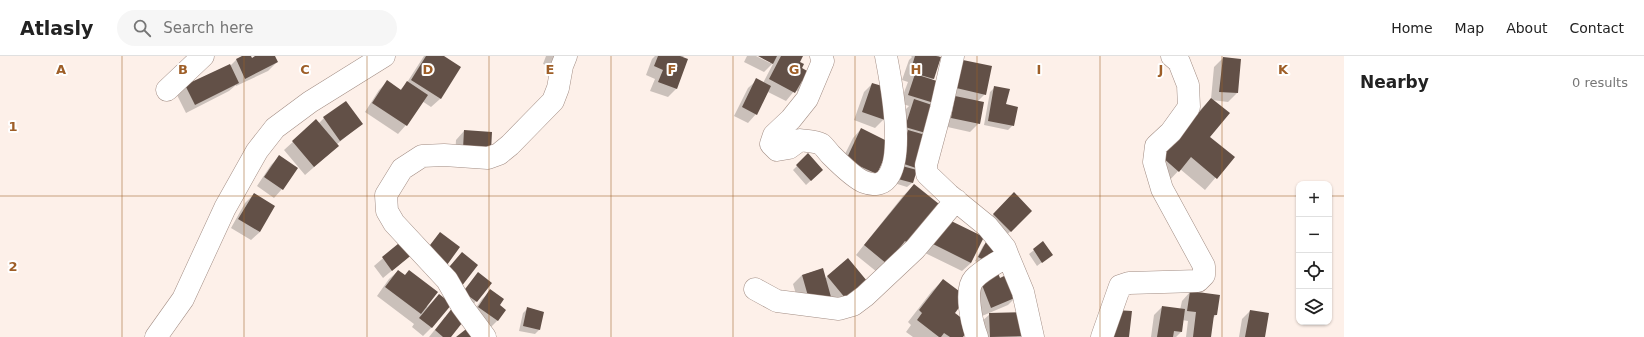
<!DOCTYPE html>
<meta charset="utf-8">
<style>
body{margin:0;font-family:"DejaVu Sans",sans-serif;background:#f6f6f6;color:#222}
.controls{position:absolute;right:12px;bottom:12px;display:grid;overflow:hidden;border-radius:8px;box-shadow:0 1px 3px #0004}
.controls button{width:36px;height:36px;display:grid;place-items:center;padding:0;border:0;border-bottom:1px solid #e0e0e0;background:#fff;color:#222;font:20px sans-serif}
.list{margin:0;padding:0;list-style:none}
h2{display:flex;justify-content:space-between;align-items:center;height:52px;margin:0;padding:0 16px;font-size:17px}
h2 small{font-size:13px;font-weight:400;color:#767676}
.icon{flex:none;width:22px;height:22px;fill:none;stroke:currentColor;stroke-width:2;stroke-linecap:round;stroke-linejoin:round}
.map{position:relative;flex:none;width:1344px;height:281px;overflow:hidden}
header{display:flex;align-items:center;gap:24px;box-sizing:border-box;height:56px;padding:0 20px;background:#fff;border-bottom:1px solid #e0e0e0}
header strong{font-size:19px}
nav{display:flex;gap:22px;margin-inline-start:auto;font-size:14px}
.search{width:280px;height:36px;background:#f6f6f6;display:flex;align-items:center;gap:10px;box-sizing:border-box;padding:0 14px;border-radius:22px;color:#767676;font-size:15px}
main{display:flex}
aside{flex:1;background:#fff}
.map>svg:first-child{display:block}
</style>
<header>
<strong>Atlasly</strong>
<div class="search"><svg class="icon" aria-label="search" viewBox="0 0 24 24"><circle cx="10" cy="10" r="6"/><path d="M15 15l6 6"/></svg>Search here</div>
<nav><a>Home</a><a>Map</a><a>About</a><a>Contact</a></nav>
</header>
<main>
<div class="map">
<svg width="1344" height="281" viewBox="0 0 1344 281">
<rect width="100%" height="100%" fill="#fdf0e9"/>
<path fill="#0003" d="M244,0H250L251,3L257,0H274L277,6L268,15L236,30V29L229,35L186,57L177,39L186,30L230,10L236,4Z
M424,0H442L460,11L440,43L431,51L422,45L406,69L398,78L365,56L379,34L387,26L400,34L406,28Z
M546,0H562L554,12L543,8Z
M655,0H684L682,2L687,4L676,33L668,41L650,35L655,23L646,19L652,3Z
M747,0H756L770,7V5L760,0H802L799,6L800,13L813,19L800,37L795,34L786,45L768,36L756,58L748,67L734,60L748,32L757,24L763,27L774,6L764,16L744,6Z
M911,0H939L933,23L931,24L939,27L916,115L912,127L907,131L894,127L897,79L906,53L909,50L900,47L908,26L902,24L909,4L912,1Z
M1223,2L1237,37L1228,46L1212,44L1209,81L1233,101L1205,134L1180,113L1167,127L1151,113L1199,55L1211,43L1214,11Z
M950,12L985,38L977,46L979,67L970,76L943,70Z
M872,28L884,63L875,72L854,64L864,36Z
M995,31L1013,69L1008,74L984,69L990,36Z
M324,62L361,68L336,89L329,98L305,119L284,94L316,65L318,68Z
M861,73L876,117L838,112L853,82Z
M464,75L491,77L455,101L456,84Z
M808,99L822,114L806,129L793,114Z
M279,101L282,133L274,142L257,130L271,109Z
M914,129L942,152L877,216L856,199L903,140Z
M254,138L260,176L251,184L231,172L245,147Z
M1014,138L1030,155L1002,184L985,167Z
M943,163L971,207L962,215L923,196Z
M403,185L413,197L383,222L374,210Z
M987,186V213L975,205L983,190Z
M1043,187L1051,199L1037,210L1029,198Z
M822,213L825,223L828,220L866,225L837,251L801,255L793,228L802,219Z
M398,215L427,251L439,239L432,271L423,280L412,271L414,268L377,240L389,223Z
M478,217L491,227L472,250L459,240Z
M1000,223L1016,241L1008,249L982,260L972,233Z
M943,224L961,281H913L906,276L911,269L908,266L932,235Z
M491,235L498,249L504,254L497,265L489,273L470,260L482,243Z
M1190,236L1216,259L1212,263L1210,281H1186L1188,265L1182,264L1181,276L1176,281H1151L1154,259L1162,251L1180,254L1182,245Z
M528,252L543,256L539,274L535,278L519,275L523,257Z
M1250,255L1264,281H1239L1242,263Z
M990,258L1025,281H981V266Z
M445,261L450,281H429Z"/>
<path fill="#625047" d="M242,0H251L252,2L255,0H275L278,6L245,23L236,3Z
M426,0H444L461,11L441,43L411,24Z
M658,0H680L688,3L677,33L658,26L663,14L654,10Z
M758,0H777L773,8Z
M781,0H803L800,6L804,8L802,12L814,19L809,29L802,25L795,37L769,23Z
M915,0H936L941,1L934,23L910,16Z
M1223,1L1241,3L1238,37L1219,36Z
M958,3L992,10L986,39L952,31Z
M230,8L239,27L195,49L185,29Z
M915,18L940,26L934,47L908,39Z
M756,22L771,30L757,59L742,51Z
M387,24L401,34L407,25L428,39L407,70L372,47Z
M872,27L889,32L885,64L862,56Z
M994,30L1010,33L1006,48L1018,51L1014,70L988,65Z
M955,40L984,46L980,68L951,62Z
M1211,42L1230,57L1210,81L1235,101L1217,123L1191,101L1179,116L1162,101Z
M914,43L938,51L929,78L905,71Z
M346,45L363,68L340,85L323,61Z
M316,63L339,90L314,111L292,85Z
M861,72L891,87L877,118L846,104Z
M464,74L492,76L491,95L463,93Z
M908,74L929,80L919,113L898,106Z
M808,97L823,114L811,125L796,109Z
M279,99L298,112L283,134L264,121Z
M902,110L917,114L913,127L898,123Z
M914,128L944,152L912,191L905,185L887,208L864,189Z
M1014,136L1032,155L1011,176L993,158Z
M254,137L275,150L260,176L238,163Z
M943,161L984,181L971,207L931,187Z
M440,176L460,191L447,209L427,193Z
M404,183L414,197L392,215L382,201Z
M987,184L1002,192L993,209L978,201Z
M1043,185L1053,199L1042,207L1033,193Z
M462,196L478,209L461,231L444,217Z
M848,202L867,225L846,243L827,220Z
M823,212L831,241L810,247L802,219Z
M398,214L405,219L409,214L438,236L421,258L385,231Z
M478,216L492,227L477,246L463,236Z
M998,217L1000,222L1008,218L1017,241L991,252L980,224Z
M943,223L967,241L955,257L968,267L969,273L963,281H950L944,277L941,281H939L917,264L922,257L919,254Z
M490,233L504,243L500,249L506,254L498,265L478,251Z
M1190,235L1220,239L1217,259H1214L1211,281H1193L1196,256L1187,255Z
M439,238L452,248L432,272L419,262Z
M1162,250L1185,253L1182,276L1174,275L1173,281H1157Z
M453,251L466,262L451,281H443L435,274Z
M527,251L544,256L540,274L523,270Z
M1115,254L1132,255L1129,281H1112Z
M1250,254L1269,257L1265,281H1245Z
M1027,256V280L990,281L989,257Z
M470,270L479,281H456Z"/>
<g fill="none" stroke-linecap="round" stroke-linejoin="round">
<g stroke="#a28d84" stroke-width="23">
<path id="minor" d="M821,0L823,5L807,43L791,63L774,79L771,88L777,94L789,92L800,84C806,85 815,85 821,88C824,90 828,96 831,99C839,107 854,122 864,126C916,146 890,21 886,0
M953,0L941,53L926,109L927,118L949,139L987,170L1005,192L1008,200C997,207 982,214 974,223C964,234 972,268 977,281
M167,34L203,0
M1008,200L1023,236L1033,281
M755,233L777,245L839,253L853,249L865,240L915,193L956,144
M156,281L183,243L225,152L257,95L275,72L310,46L384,0
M485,281L462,250L447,224L394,167L387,155L386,139L402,113L422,100L444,99L488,102L499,98L510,89L553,45L558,32L562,10L566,0
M1102,281L1120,230L1129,227L1198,225L1204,219V210L1162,133L1154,106L1156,90L1171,76L1189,51L1188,29L1179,6L1172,0"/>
</g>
<use href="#minor" stroke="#fff" stroke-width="22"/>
</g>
<path fill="none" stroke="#9e5e27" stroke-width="1" stroke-opacity="0.55" d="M122,0V281M244,0V281M367,0V281M489,0V281M611,0V281M733,0V281M855,0V281M977,0V281M1100,0V281M1222,0V281M0,140H1299M1329,140H1344"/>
<g font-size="13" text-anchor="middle" font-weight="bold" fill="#9e5e27" stroke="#fff" stroke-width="4" stroke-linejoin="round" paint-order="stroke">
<text x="61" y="18">A</text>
<text x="183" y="18">B</text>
<text x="305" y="18">C</text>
<text x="428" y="18">D</text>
<text x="550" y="18">E</text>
<text x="672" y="18">F</text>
<text x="794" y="18">G</text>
<text x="916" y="18">H</text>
<text x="1039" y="18">I</text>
<text x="1161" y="18">J</text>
<text x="1283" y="18">K</text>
<text x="13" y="75">1</text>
<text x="13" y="215">2</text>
</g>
</svg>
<div class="controls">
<button>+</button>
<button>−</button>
<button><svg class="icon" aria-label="locate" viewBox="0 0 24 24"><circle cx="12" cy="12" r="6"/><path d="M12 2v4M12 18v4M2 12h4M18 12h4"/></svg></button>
<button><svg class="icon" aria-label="layers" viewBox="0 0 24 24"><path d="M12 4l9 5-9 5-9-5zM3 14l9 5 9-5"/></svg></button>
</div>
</div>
<aside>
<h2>Nearby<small>0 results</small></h2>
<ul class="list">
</ul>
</aside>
</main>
